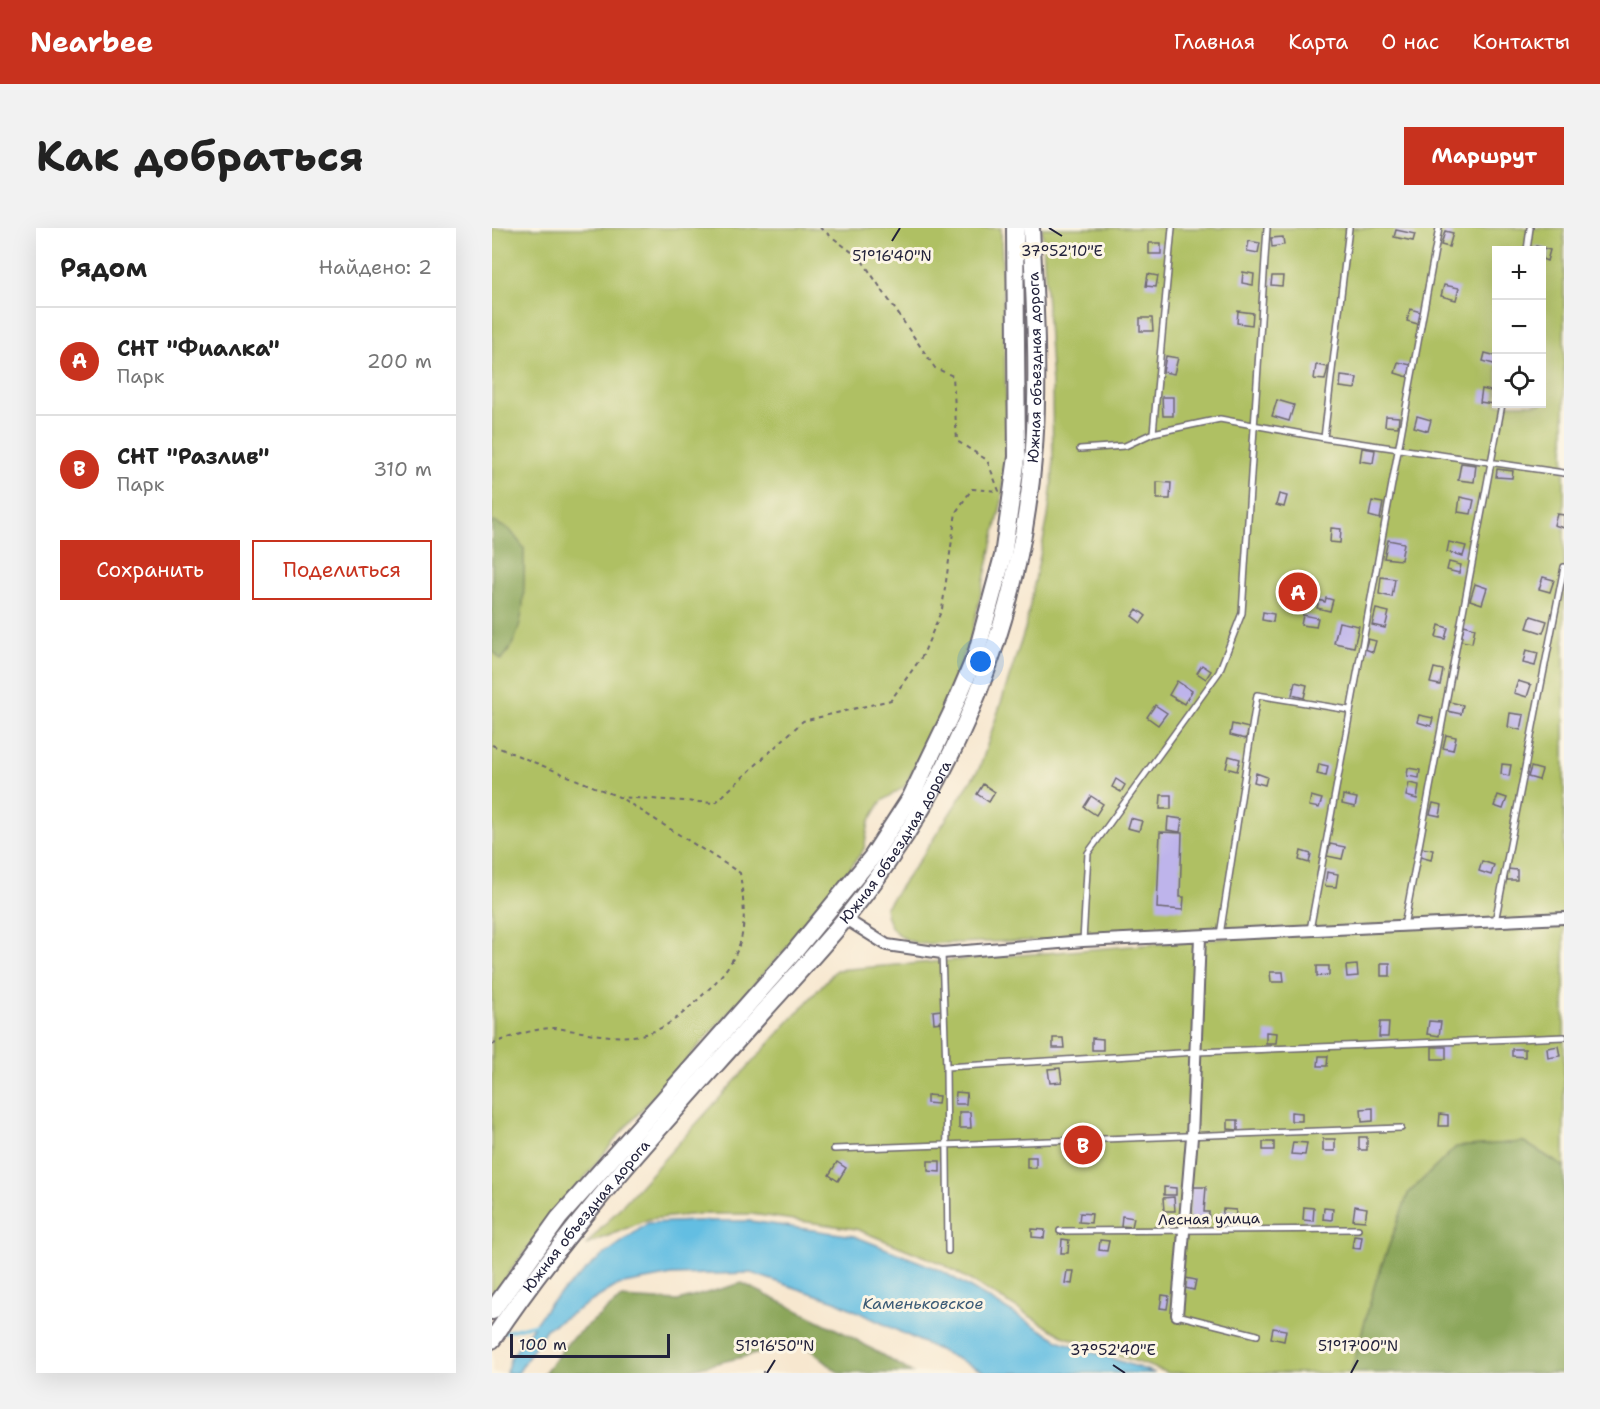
<!DOCTYPE html>
<html lang="ru">
<meta charset="utf-8">
<style>
body{margin:0;font-family:"Shantell Sans",sans-serif;background:#f2f2f2;color:#222}
.controls{position:absolute;right:18px;top:18px;display:grid;overflow:hidden;border-radius:0px;box-shadow:0 6px 24px #0002}
.controls button{width:54px;height:54px;display:grid;place-items:center;padding:0;border:0;border-bottom:2px solid #e0e0e0;background:#fff;color:#222;font:30px sans-serif}
.scale{position:absolute;left:18px;bottom:15px;width:160px;box-sizing:border-box;padding-left:6px;border:3px solid #22223b;border-top:0;font-size:16px;line-height:21px;white-space:nowrap;color:#22223b;-webkit-text-stroke:4px #fcf5e5;paint-order:stroke}
.you{position:absolute;left:489px;top:434px;width:21px;height:21px;margin:-15px;border:4px solid #fff;border-radius:50%;background:#1a73e8;box-shadow:0 0 0 9px #1a73e833}
.badge{display:grid;place-items:center;width:39px;height:39px;border-radius:50%;background:#c8321e;color:#fff;font-size:20px;font-weight:700}
.pin{position:absolute;translate:-50% -50%;border:3px solid #fff;box-shadow:0 2px 6px #0006}
.list{margin:0;padding:0;list-style:none}
h2{display:flex;justify-content:space-between;align-items:center;height:78px;margin:0;padding:0 24px;font-size:26px}
h2 small{font-size:20px;font-weight:400;color:#767676}
.list li{display:grid;grid-template-columns:39px 1fr auto;gap:18px;align-items:center;box-sizing:border-box;height:108px;padding:0 24px;border-top:2px solid #e0e0e0}
.list b{display:block;font-size:22px;white-space:nowrap}
.list p{margin:0;font-size:20px;white-space:nowrap;color:#767676}
.list em{font-size:20px;font-style:normal;color:#767676}
.actions{display:flex;gap:12px;padding:18px 24px}
.actions a{flex:1;padding:14px 0;border:2px solid #c8321e;border-radius:0px;text-align:center;font-size:21px;color:#c8321e}
.actions .main{background:#c8321e;color:#fff}
.icon{flex:none;width:33px;height:33px;fill:none;stroke:currentColor;stroke-width:2;stroke-linecap:round;stroke-linejoin:round}
.map{position:relative;flex:none;width:1072px;height:1145px;overflow:hidden;border-radius:0px}
header{display:flex;align-items:center;gap:36px;box-sizing:border-box;height:84px;padding:0 30px;background:#c8321e;color:#fff}
header strong{font-size:28px}
nav{display:flex;gap:33px;margin-inline-start:auto;font-size:21px}
.intro{display:flex;align-items:center;justify-content:space-between;box-sizing:border-box;height:144px;padding:0 36px}
h1{margin:0;font-size:42px}
.button{padding:15px 27px;border-radius:0px;background:#c8321e;color:#fff;font-size:21px;font-weight:700}
main{display:flex;gap:36px;padding:0 36px}
aside{flex:1;background:#fff;border-radius:0px;box-shadow:0 6px 24px #0002}
.map>svg:first-child{display:block}
</style>
<header>
<strong>Nearbee</strong>
<nav><a>Главная</a><a>Карта</a><a>О нас</a><a>Контакты</a></nav>
</header>
<div class="intro"><h1>Как добраться</h1><a class="button">Маршрут</a></div>
<main>
<aside>
<h2>Рядом<small>Найдено: 2</small></h2>
<ul class="list">
<li><span class="badge">A</span><div><b>СНТ &quot;Фиалка&quot;</b><p>Парк</p></div><em>200 m</em></li>
<li><span class="badge">B</span><div><b>СНТ &quot;Разлив&quot;</b><p>Парк</p></div><em>310 m</em></li>
</ul>
<div class="actions"><a class="main">Сохранить</a><a>Поделиться</a></div>
</aside>
<div class="map">
<svg width="1072" height="1145" viewBox="0 0 1072 1145">
<rect width="100%" height="100%" fill="#fcf5e5"/>
<filter id="ink" filterUnits="userSpaceOnUse"><feTurbulence type="fractalNoise" baseFrequency=".0167" numOctaves="2"/><feDisplacementMap in="SourceGraphic" scale="12" xChannelSelector="R" yChannelSelector="G"/><feConvolveMatrix kernelMatrix="1 2 1 2 8 2 1 2 1" color-interpolation-filters="sRGB"/></filter>
<filter id="wash" filterUnits="userSpaceOnUse"><feTurbulence type="fractalNoise" baseFrequency=".008" numOctaves="4" result="noise"/><feDisplacementMap in="SourceGraphic" scale="24" xChannelSelector="R" yChannelSelector="G"/><feGaussianBlur stdDeviation="1.35" result="paint"/><feColorMatrix in="noise" values="0 0 0 0 0 0 0 0 0 0 0 0 0 0 0 0 0 1.4 0 .05"/><feComposite in="paint" operator="in"/></filter>
<g filter="url(#wash)">
<rect width="100%" height="100%" fill="#f7e7cf"/>
<path fill="#afc064" stroke="#687150" stroke-width="1.5" fill-rule="evenodd" d="M0,0H509L515,200L510,273L480,405L453,480L413,558L389,574L377,594L372,621L327,684L127,907L21,1039L0,1072Z
M550,0H1072V939L1032,914L964,919L916,966L883,1056L859,1145H677L571,1108L451,1036L364,1001L260,986H207L157,991L94,1017L344,742L800,705L428,716C407,711 396,702 393,680L431,627L488,539L533,401L556,289L561,245L560,157ZM1005,22H1050V176H1005Z"/>
<path fill="#8ba65a" stroke="#56644a" stroke-width="1.5" d="M0,293L18,302L32,320C32,357 36,404 9,432L0,422Z
M1032,914L1072,939V1145H859L883,1056L916,966L964,919Z
M250,1055L356,1107L421,1145H347L310,1115L183,1145H52L79,1111L129,1070L186,1073Z"/>
<path fill="#64bee2" stroke="#43708e" stroke-width="1.5" d="M206,993H258L362,1008L448,1042L568,1113L663,1145H495L343,1073L259,1045L180,1047L126,1057L54,1101L26,1145H14L18,1131L57,1076L105,1032L156,995Z"/>
<g fill="none" stroke-linecap="round" stroke-linejoin="round">
<path stroke="#64bee2" stroke-width="3" d="M13,1104L43,1096"/>
</g>
<g id="blocks">
<path fill="#beb4eb" d="M904,2L923,6L921,13L902,9Z
M953,3L961,5L957,19L949,17Z
M791,9L792,17L780,19L779,10Z
M757,13L768,15L766,25L755,23Z
M657,15H669V26H657Z
M1044,18L1058,22L1055,33L1050,31V22H1042Z
M751,44L762,46L761,57L750,55Z
M656,46L666,48L664,59L654,58Z
M780,48H791L790,58L779,57Z
M952,57L967,60L964,72L949,68Z
M918,81L929,84L926,96L915,93Z
M746,83L761,85L760,97L745,95Z
M648,90H660L661,103H648Z
M993,125L1005,128V137L991,133Z
M674,128L686,130L682,146L671,144Z
M906,134L919,137L916,149L903,145Z
M824,137L836,139L833,152L822,151Z
M849,148L865,150L863,161L848,159Z
M990,161L1003,164L1001,176L988,174Z
M670,169H681V188H671Z
M785,172L802,177L797,193L780,188Z
M894,188L907,189L906,199L893,198Z
M925,188L939,192L936,203L922,199Z
M870,220L883,222L881,235L868,233Z
M969,235L984,237L982,254L966,252Z
M1005,241L1021,243L1020,250L1004,249Z
M665,254L679,255L678,271H665Z
M787,266L795,268L792,279L784,277Z
M968,269L982,272L979,286L966,284Z
M880,273L891,275L888,291L877,288Z
M1065,286L1072,287V300L1062,297Z
M839,300L849,301L848,315L838,314Z
M896,312L912,315L909,332L892,330Z
M957,314L974,318L971,328L955,324Z
M957,334L969,337L967,345L955,342Z
M889,349L903,351L900,369L887,366Z
M1051,349L1062,352L1058,364L1047,361Z
M983,356L995,360L990,376L978,372Z
M834,370L841,372L838,383L825,380L827,372L833,374Z
M645,381L654,388L649,395L640,388Z
M884,381L897,384L893,400L880,397Z
M771,384L782,386L781,394L770,392Z
M811,387L826,390L824,399L809,397Z
M1039,388L1055,393L1051,405L1035,400Z
M847,394L867,398L862,419L842,415Z
M947,397L956,400L953,411L944,409Z
M972,397L983,400L980,415L969,413Z
M876,411L884,413L881,424L873,421Z
M1034,422L1046,425L1043,438L1031,435Z
M710,437L719,443L714,451L705,445Z
M942,440L951,442L948,457L938,455Z
M685,453L700,463L692,476L677,467Z
M1026,453L1039,457L1035,469L1022,465Z
M803,454L815,457L812,470L800,467Z
M958,474L971,477L969,486L955,483Z
M663,477L675,485L666,497L655,489Z
M1018,485L1032,487L1029,502L1016,499Z
M927,487L941,490L939,498L925,494Z
M740,496L757,500L754,511L738,507Z
M954,507L964,509L961,522L951,520Z
M737,528L748,531L745,543L734,540Z
M827,536L836,538L834,548L825,546Z
M1010,536L1019,537L1017,548L1009,546Z
M1039,539L1050,542L1047,552L1036,549Z
M916,540L928,542L927,550L915,548Z
M764,545L775,549L773,557L762,554Z
M624,551L633,557L629,564L620,559Z
M917,555L927,557L925,571L914,568Z
M491,556L503,564L497,574L485,566Z
M669,567H679V581H668Z
M851,567L865,570L863,579L850,576Z
M1006,567L1015,570L1011,581L1002,578Z
M599,568L611,576L604,587L592,579Z
M819,568L830,571L827,580L817,578Z
M941,575L950,577L948,588L938,586Z
M676,589L690,591L688,604L675,602Z
M638,590L650,593L647,603L635,600Z
M668,604L690,605L688,669H692L691,682L665,680Z
M838,616L853,619L850,631L835,628Z
M930,620L941,622L939,632L928,629Z
M809,623L819,626L817,635L807,632Z
M990,633L1002,637L999,647L987,643Z
M1015,641L1025,642V652H1015Z
M835,644L846,646L844,659L833,658Z
M889,735H898V748H889Z
M865,737L866,748L855,749L854,738Z
M825,738H837V747L825,748Z
M778,744H791L792,754H779Z
M449,782L450,794L442,795L441,783Z
M937,793L949,794L947,808L935,806Z
M888,794H897L896,809H887Z
M774,804L785,805L784,815H774Z
M561,810H571L572,820H561Z
M600,810L611,811V822H600Z
M1066,818L1068,828L1056,830L1055,820Z
M940,819H954V831H940Z
M1020,821H1033V829L1020,828Z
M827,828H836L835,838H826Z
M568,840L570,854L558,855L556,841Z
M464,864L475,865L474,876H463Z
M435,867L447,868L446,876L435,875Z
M881,880V893L870,894L869,881Z
M467,884H478L479,900H467Z
M799,884L810,885V893H799Z
M948,886L956,887V898H947Z
M736,892H746V902L736,901Z
M867,909H875V922H867Z
M831,911H843V923H831Z
M771,914H782V922H771Z
M801,914L815,915L813,927L799,926Z
M535,929H544V940H535Z
M436,933H448V944L436,943Z
M345,934L354,940L346,953L337,947Z
M672,959L684,960V967H672Z
M699,959H714L712,984H717L716,995L697,993Z
M682,969L683,983H672L671,970Z
M863,978L875,980L873,993L861,992Z
M812,979L822,980L821,993L811,992Z
M832,980L841,981L840,992L831,991Z
M731,981L744,982L743,995L730,994Z
M588,985L600,986L599,995L587,994Z
M630,988L642,990L640,999L629,998Z
M540,1001L553,1002L552,1010L540,1009Z
M862,1008L870,1009L868,1021L860,1020Z
M570,1011L577,1012L576,1025H569Z
M608,1012L617,1013L615,1023L607,1022Z
M575,1043H582L580,1056L573,1055Z
M694,1050L704,1052L702,1062L693,1060Z
M670,1067L677,1068L675,1081L668,1080Z
M781,1100L794,1102L792,1113L779,1110Z"/>
</g>
</g>
<g filter="url(#ink)">
<use href="#blocks" fill-opacity="0" stroke="#6d676f" stroke-width="1.5"/>
<g fill="none" stroke-linecap="round" stroke-linejoin="round">
<g stroke="#6d676f" stroke-width="8">
<path id="lane" d="M1035,22L1038,0
M661,205L680,0
M832,210L857,0
M588,221L633,218L661,205L728,191L832,210L1072,245
M1003,694L1072,339
M912,698L1010,176
M818,702L947,0
M728,707L765,467L857,482
M591,713L596,625L727,444L750,385L775,0
M450,725L454,839L705,824L1072,809
M454,839L456,1023
M342,921L909,900
M568,1003L866,1001
M685,1087L765,1107"/>
</g>
<g stroke="#6d676f" stroke-width="14">
<path id="street" d="M352,690L395,717L450,725L591,713L1072,690
M685,1087L700,909L708,709"/>
</g>
<g stroke="#6d676f" stroke-width="20">
<g id="primary">
<path d="M0,1083L67,990L303,723L380,629L419,569L459,486L484,427L511,328L525,229L523,0"/>
<path id="s1" d="M0,1112C77,996 174,893 267,788C311,739 358,690 395,635C480,512 531,369 542,220C547,147 543,73 539,0"/>
</g>
</g>
<path stroke="#6d676f" stroke-width="2" stroke-dasharray="4.5 4.5" stroke-linecap="butt" d="M0,517L127,569L223,575L311,493L399,472L431,427L450,381L464,284L480,261L507,263L495,232L465,213L461,148L443,140L369,31L328,0
M0,817C12,810 48,799 62,800C92,803 126,814 157,805C181,797 199,778 216,762C256,722 255,698 248,645L129,570
M271,1145V1143"/>
<use href="#lane" stroke="#fff" stroke-width="5"/>
<use href="#street" stroke="#fff" stroke-width="10"/>
<use href="#primary" stroke="#fff" stroke-width="16"/>
</g>
</g>
<path fill="none" stroke="#22223b" stroke-width="2" d="M557,0L570,8M400,13L408,0M621,1137L633,1145M275,1145L283,1132M859,1145L866,1132"/>
<g text-anchor="middle" stroke-width="6" stroke-linejoin="round" paint-order="stroke">
<g font-size="15" fill="#22223b" stroke="#fcf5e5">
<text dy="5" stroke="none"><textPath href="#s1" startOffset="1146">Южная объездная дорога</textPath></text>
<text dy="5" stroke="none"><textPath href="#s1" startOffset="642">Южная объездная дорога</textPath></text>
<text dy="5" stroke="none"><textPath href="#s1" startOffset="156">Южная объездная дорога</textPath></text>
<text transform="translate(717 991) rotate(-1)" y="5">Лесная улица</text>
</g>
<g font-size="16" font-style="italic" fill="#395975" stroke="#fcf5e5">
<text x="431" y="1081">Каменьковское</text>
</g>
</g>
<g font-size="15" text-anchor="middle" fill="#22223b" stroke="#fcf5e5" stroke-width="6" stroke-linejoin="round" paint-order="stroke">
<text x="570" y="28">37°52'10"E</text>
<text x="400" y="33">51°16'40"N</text>
<text x="283" y="1123">51°16'50"N</text>
<text x="866" y="1123">51°17'00"N</text>
<text x="621" y="1127">37°52'40"E</text>
</g>
</svg>
<div class="controls">
<button>+</button>
<button>−</button>
<button><svg class="icon" aria-label="locate" viewBox="0 0 24 24"><circle cx="12" cy="12" r="6"/><path d="M12 2v4M12 18v4M2 12h4M18 12h4"/></svg></button>
</div>
<div class="scale">100 m</div>
<div class="you"></div>
<div class="pin badge" style="left:806px;top:364px">A</div>
<div class="pin badge" style="left:591px;top:917px">B</div>
</div>
</main>
